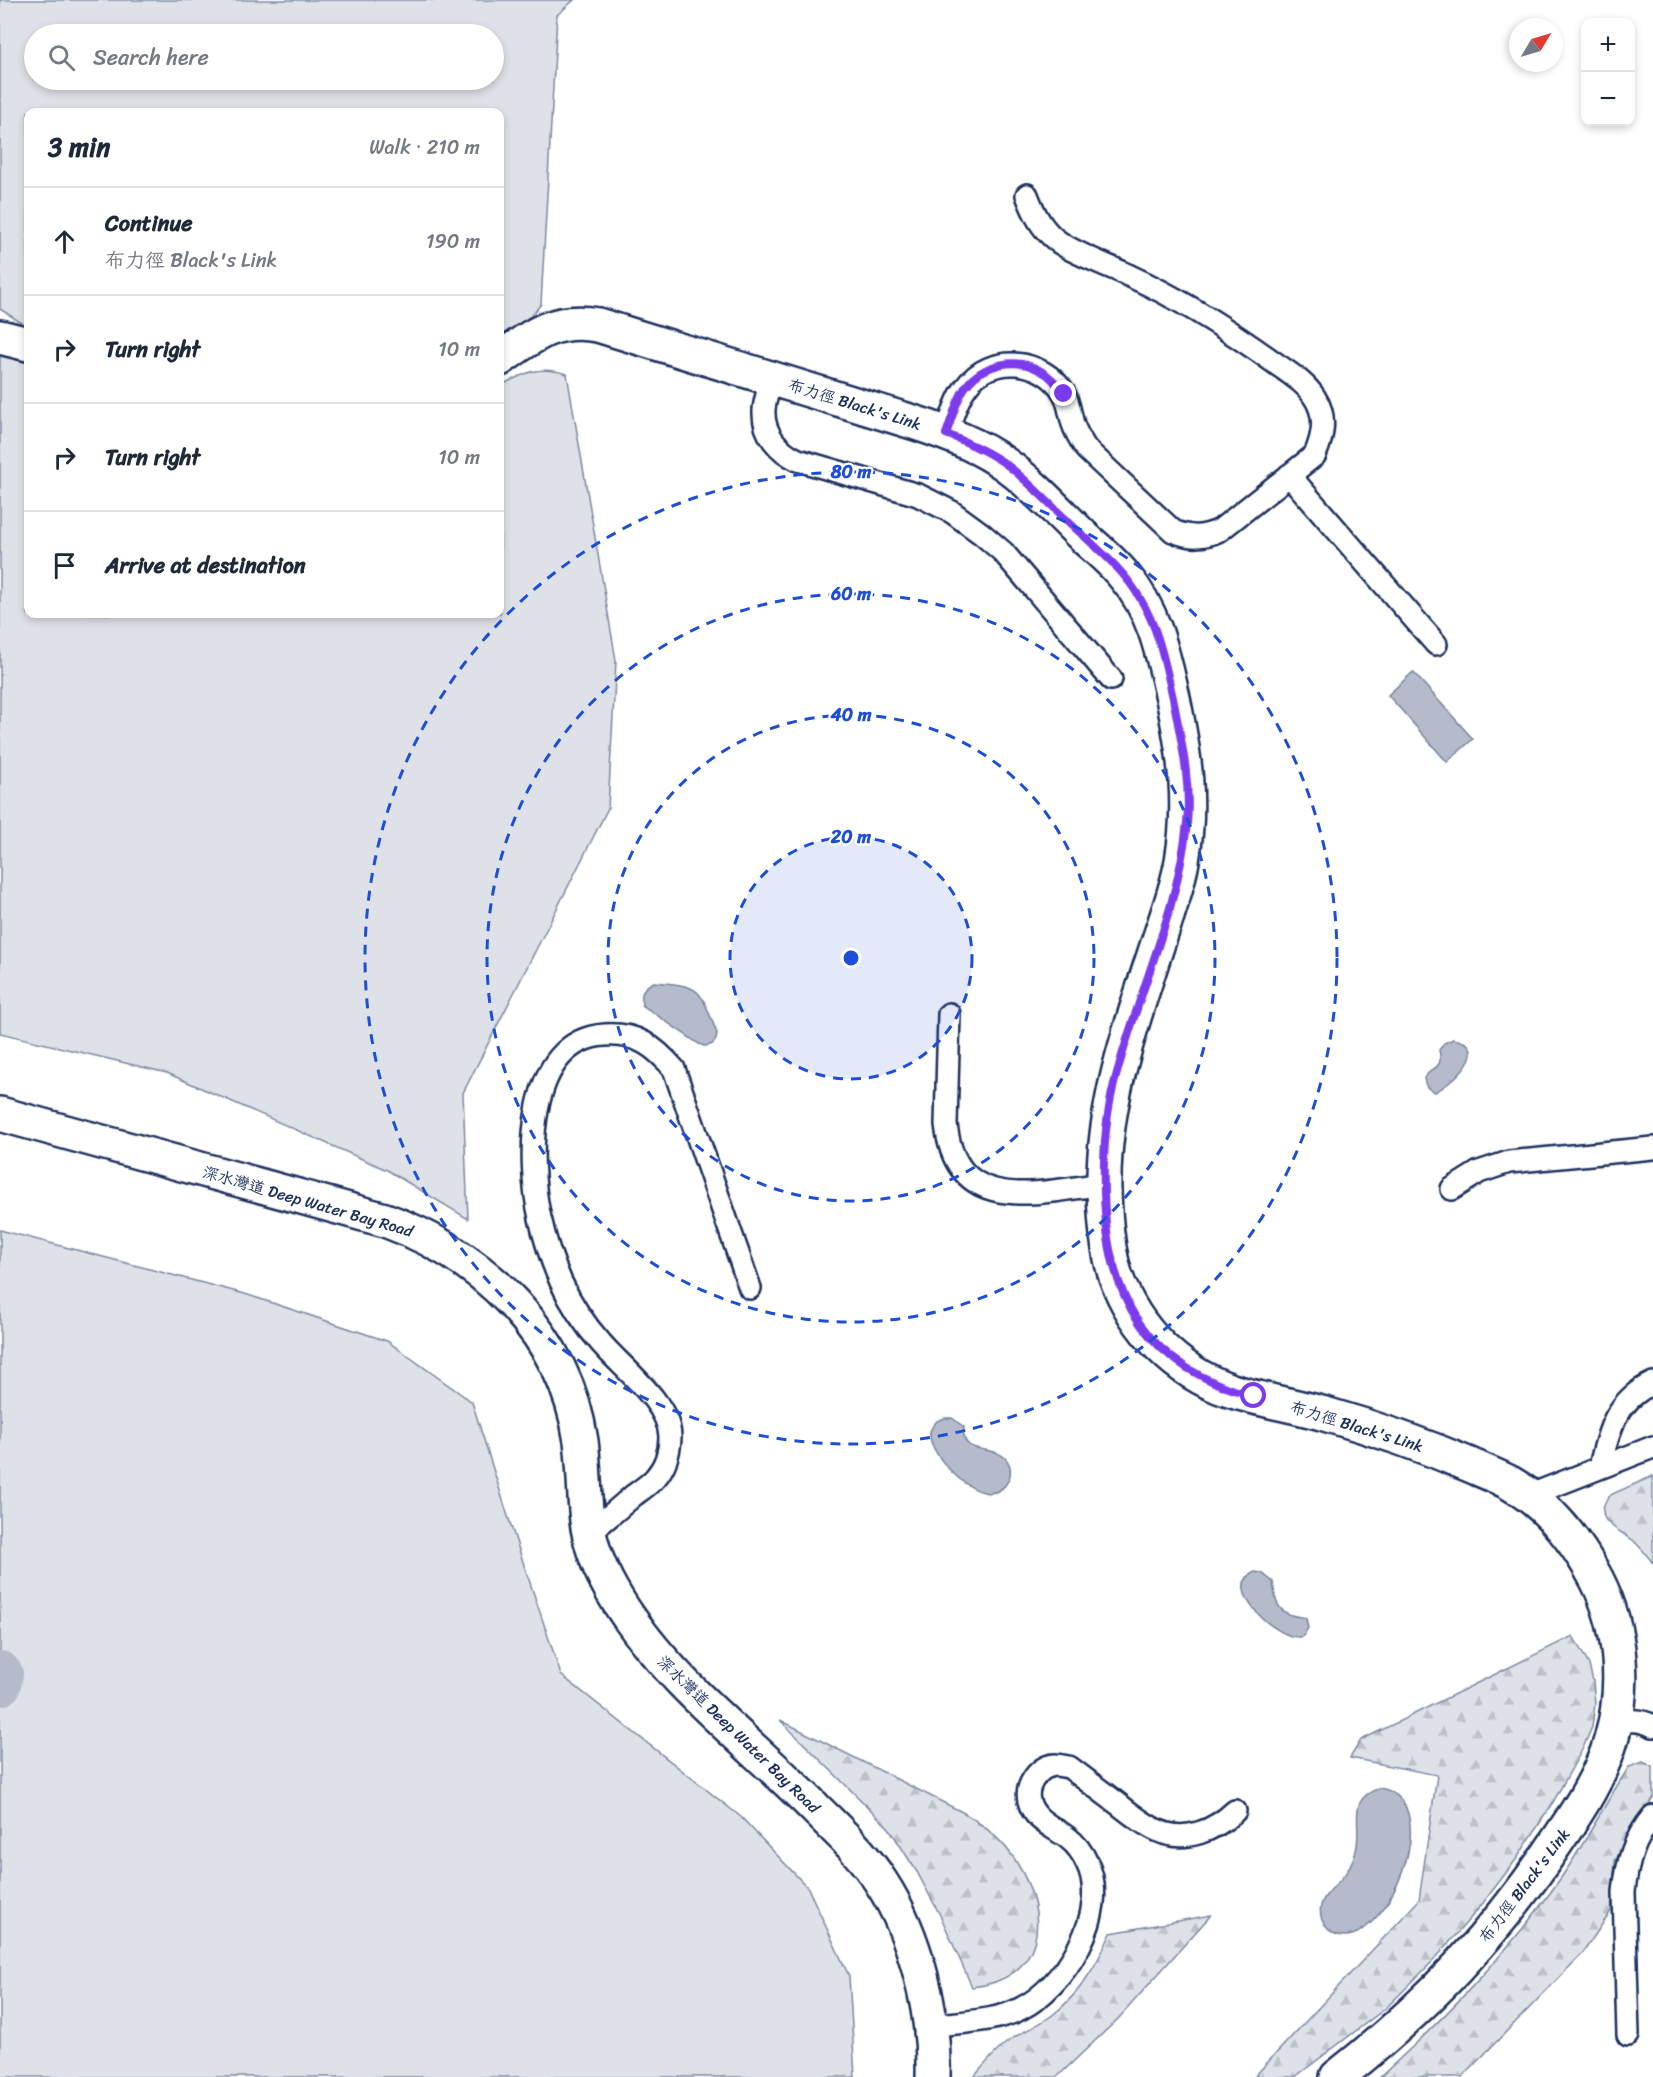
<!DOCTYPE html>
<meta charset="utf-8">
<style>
body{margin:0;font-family:Sriracha,"LXGW WenKai TC",sans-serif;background:#f6f6f7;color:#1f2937}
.controls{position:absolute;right:18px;top:18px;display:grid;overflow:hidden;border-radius:12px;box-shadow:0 3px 9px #0003}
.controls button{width:54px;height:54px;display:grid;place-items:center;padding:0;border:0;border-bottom:2px solid #e0e1e3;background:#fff;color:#1f2937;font:30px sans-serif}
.compass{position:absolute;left:1509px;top:18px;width:54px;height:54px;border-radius:50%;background:#fff;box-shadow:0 3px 9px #0003;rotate:52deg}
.stop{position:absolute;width:18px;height:18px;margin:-14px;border:4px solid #7c3aed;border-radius:50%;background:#fff}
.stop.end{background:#7c3aed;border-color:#fff;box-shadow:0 2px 6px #0008}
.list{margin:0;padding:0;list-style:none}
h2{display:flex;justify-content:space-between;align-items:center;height:78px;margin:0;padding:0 24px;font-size:26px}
h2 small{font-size:20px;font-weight:400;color:#747a83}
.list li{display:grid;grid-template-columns:39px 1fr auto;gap:18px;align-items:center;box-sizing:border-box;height:108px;padding:0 24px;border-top:2px solid #e0e1e3}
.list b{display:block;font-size:22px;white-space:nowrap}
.list p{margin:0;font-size:20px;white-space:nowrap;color:#747a83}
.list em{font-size:20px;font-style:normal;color:#747a83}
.icon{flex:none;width:33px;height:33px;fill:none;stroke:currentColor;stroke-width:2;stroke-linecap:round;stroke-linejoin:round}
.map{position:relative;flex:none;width:1653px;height:2077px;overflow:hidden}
.search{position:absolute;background:#fff;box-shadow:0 3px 9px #0003;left:24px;top:24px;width:480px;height:66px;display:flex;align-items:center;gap:15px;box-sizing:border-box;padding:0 21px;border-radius:33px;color:#747a83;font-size:22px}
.panel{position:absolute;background:#fff;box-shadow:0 3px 9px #0003;left:24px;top:108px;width:480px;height:510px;border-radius:12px}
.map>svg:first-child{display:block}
</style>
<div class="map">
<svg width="1653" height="2077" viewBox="0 0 1653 2077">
<defs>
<pattern id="forest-firs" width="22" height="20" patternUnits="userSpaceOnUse" patternTransform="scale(1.5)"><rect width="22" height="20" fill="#dee1e7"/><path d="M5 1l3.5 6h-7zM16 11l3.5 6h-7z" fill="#bec1c9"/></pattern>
</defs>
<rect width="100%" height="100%" fill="#fff"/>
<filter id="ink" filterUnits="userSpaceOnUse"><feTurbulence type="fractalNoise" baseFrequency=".0167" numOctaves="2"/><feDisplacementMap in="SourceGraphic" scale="12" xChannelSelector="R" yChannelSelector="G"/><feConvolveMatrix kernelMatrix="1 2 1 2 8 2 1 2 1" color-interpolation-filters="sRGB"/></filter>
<g filter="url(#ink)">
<path fill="#dee1e7" stroke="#7c88a2" stroke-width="1.5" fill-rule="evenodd" d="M0,0H574L557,15L541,304L532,315L500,337V112H28V327L0,309ZM34,34H494V80H34Z
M0,342L28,350V614H500V386C524,373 539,365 567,374L616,660L608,808L463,1093L468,1219L387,1170L167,1073L0,1033Z
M0,1230L245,1294L387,1341L472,1402L512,1529L561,1675L741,1817L808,1888L849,1976L855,2077H0Z"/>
<path fill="url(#forest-firs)" stroke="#7c88a2" stroke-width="1.5" d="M1653,1476V1563C1647,1555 1641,1548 1634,1541C1617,1528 1590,1521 1610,1495Z
M1573,1636L1589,1665L1593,1681L1595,1704L1592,1727L1583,1748L1552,1804L1518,1857L1480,1907L1435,1959L1386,2008L1295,2077H1254L1419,1900L1437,1775L1350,1758L1361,1740Z
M780,1720L964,1813C985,1826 1004,1841 1017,1863C1051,1917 1044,1979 972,1987L941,1917L917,1872L889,1828Z
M1643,1762L1653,1767V1797L1615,1861L1611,1911L1583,1953L1462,2077H1380C1449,2014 1514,1947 1567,1869C1589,1836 1607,1800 1629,1767Z
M1211,1915L1118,2019L1057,2077H974C985,2064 996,2050 1010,2040C1024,2030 1041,2025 1055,2013C1081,1992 1097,1964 1111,1933Z"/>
<path fill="#b5bbca" stroke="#77839f" stroke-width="1.5" d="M1413,672L1473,739L1447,762L1388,695Z
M654,982C703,986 699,988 717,1033C717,1042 712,1046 704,1046L699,1044L642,1005C640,993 643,987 654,982Z
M1453,1039C1495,1045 1453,1083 1435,1092C1428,1089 1425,1087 1424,1078C1432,1066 1444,1070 1439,1050L1444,1043Z
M945,1418H952L964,1427C959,1462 1003,1439 1010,1467C1011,1473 1010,1479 1006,1484C985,1515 926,1455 930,1432C931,1428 934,1424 937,1421Z
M1255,1572L1262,1573L1273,1582C1275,1596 1275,1610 1291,1615C1296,1617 1301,1616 1306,1618L1308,1628L1303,1636C1282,1645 1218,1587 1255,1572Z
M1380,1788C1449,1801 1385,1949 1338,1935C1331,1933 1325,1927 1322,1920C1315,1900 1331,1891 1342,1878C1348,1871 1352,1862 1355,1854C1365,1826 1343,1800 1380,1788Z"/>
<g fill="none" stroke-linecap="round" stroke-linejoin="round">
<path stroke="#b5bbca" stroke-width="42" d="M0,1672L2,1674L0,1685"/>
<g stroke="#1b2f5e" stroke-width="26">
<path id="lane" d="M772,379C769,389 764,401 764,411C763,434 779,451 798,460L918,495L952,512L982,534L1003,552L1111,679
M946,434C952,418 956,400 966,387C990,353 1043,358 1064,393C1069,403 1070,414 1073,424C1076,433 1081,441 1086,449L1173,531C1190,538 1203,538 1220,530L1315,455C1323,436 1327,417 1315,398C1306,383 1289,373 1275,363C1229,330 1181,299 1130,276C1108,265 1076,255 1056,240C1041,228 1034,213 1027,195
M1289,475L1436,644
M949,1014L946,1124C956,1217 1038,1192 1104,1184
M1452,1189L1479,1172L1509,1162L1653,1148
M1600,1467C1608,1431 1616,1400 1653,1383
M1528,1496L1653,1447
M589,1533C604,1521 619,1508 634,1495C641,1490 650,1484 655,1478C665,1467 670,1451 670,1436C668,1401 623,1369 601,1343C585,1325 571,1304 561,1282C552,1262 545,1240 540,1218C527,1162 525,1040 605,1035C637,1033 654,1046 674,1069L750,1288
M1614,1723C1628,1720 1640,1719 1653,1726
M930,2026C957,2022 996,2022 1020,2009C1065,1987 1111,1912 1087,1863C1083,1854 1076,1844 1068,1838C1054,1827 1034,1821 1029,1801C1025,1785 1039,1766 1055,1765C1060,1765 1065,1767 1069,1767C1085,1779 1101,1791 1117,1803C1130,1813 1144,1825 1159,1831C1186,1843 1215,1830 1235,1811
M1628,2035L1624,1892C1627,1862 1634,1839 1653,1816"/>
</g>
<g stroke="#1b2f5e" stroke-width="38">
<path id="street" d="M0,337L28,344
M500,359C533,335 555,317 598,325L916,423C947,433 979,445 1005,464C1034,485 1060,514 1086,539C1100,551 1114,563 1125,577C1155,612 1163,655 1173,698C1185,756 1192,802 1182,861C1177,890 1166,918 1157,946C1131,1026 1102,1105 1104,1191C1105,1220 1107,1250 1116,1277C1135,1329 1177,1372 1229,1390C1260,1400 1293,1405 1325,1414C1374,1428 1423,1445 1470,1465C1483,1471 1497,1476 1510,1483C1548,1505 1577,1542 1597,1580C1622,1629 1626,1688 1611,1740C1601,1775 1580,1808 1560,1837C1496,1934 1427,2006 1337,2077"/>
</g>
<g stroke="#1b2f5e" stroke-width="38">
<path id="secondary" d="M0,1114L385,1220C484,1256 565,1334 581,1441C584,1464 584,1488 586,1511C588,1543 601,1574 618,1601C669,1683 750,1742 817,1810C840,1833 864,1855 881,1882C916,1935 935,2014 933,2077"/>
</g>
<use href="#lane" stroke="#fff" stroke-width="21"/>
<use href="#street" stroke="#fff" stroke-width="33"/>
<use href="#secondary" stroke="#fff" stroke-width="33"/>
</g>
</g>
<g fill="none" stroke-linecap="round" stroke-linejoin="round" filter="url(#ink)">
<path stroke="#7c3aed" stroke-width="8" d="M1064,394C1057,385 1051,376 1041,371C1016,356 983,364 966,386C956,400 952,418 946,434C967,442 989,452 1007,465C1031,483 1053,508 1075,528C1099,550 1125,571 1141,600C1159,630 1165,664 1173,698C1181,740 1191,781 1187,823C1178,913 1136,997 1114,1084C1105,1119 1103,1157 1104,1193C1107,1299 1147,1368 1254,1396"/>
</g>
<circle cx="851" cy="958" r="121" fill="#1d4ed8" fill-opacity=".12"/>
<g fill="none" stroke="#1d4ed8" stroke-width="3" stroke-dasharray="10 8">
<circle cx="851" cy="958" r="121"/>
<circle cx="851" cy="958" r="243"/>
<circle cx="851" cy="958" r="364"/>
<circle cx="851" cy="958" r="486"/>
</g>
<g text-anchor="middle" stroke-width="4.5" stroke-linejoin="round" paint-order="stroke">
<g font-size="16" fill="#1b2f5e" stroke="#fff">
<text transform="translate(855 404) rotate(17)" y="6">布力徑 Black's Link</text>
<text transform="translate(308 1201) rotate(16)" y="6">深水灣道 Deep Water Bay Road</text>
<text transform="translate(1357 1426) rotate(17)" y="6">布力徑 Black's Link</text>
<text transform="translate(739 1734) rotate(44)" y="6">深水灣道 Deep Water Bay Road</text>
<text transform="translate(1524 1885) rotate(-53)" y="6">布力徑 Black's Link</text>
</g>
</g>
<circle cx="851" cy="958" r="9" fill="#1d4ed8" stroke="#fff" stroke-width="3"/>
<g font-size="18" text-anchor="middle" font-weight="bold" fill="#1d4ed8" stroke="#fff" stroke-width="4.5" stroke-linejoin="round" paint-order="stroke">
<text x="851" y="478">80 m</text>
<text x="851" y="600">60 m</text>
<text x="851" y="721">40 m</text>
<text x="851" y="843">20 m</text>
</g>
</svg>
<div class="controls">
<button>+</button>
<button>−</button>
</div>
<svg class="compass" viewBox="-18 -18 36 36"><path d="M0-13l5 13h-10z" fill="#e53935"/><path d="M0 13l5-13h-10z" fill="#747a83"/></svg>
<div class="stop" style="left:1254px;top:1396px"></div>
<div class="stop end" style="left:1064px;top:394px"></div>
<div class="search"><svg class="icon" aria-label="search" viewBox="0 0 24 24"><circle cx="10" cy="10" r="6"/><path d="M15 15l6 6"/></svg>Search here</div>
<section class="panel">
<h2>3 min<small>Walk · 210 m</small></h2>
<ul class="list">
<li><svg class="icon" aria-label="ahead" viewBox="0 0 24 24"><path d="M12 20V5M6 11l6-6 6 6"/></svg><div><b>Continue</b><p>布力徑 Black's Link</p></div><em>190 m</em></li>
<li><svg class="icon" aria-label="right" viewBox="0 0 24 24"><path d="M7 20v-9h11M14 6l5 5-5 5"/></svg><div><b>Turn right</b></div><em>10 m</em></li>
<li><svg class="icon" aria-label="right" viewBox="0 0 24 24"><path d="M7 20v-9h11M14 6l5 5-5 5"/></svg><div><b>Turn right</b></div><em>10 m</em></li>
<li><svg class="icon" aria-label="arrive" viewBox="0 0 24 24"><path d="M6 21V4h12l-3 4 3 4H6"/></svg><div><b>Arrive at destination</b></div></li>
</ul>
</section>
</div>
